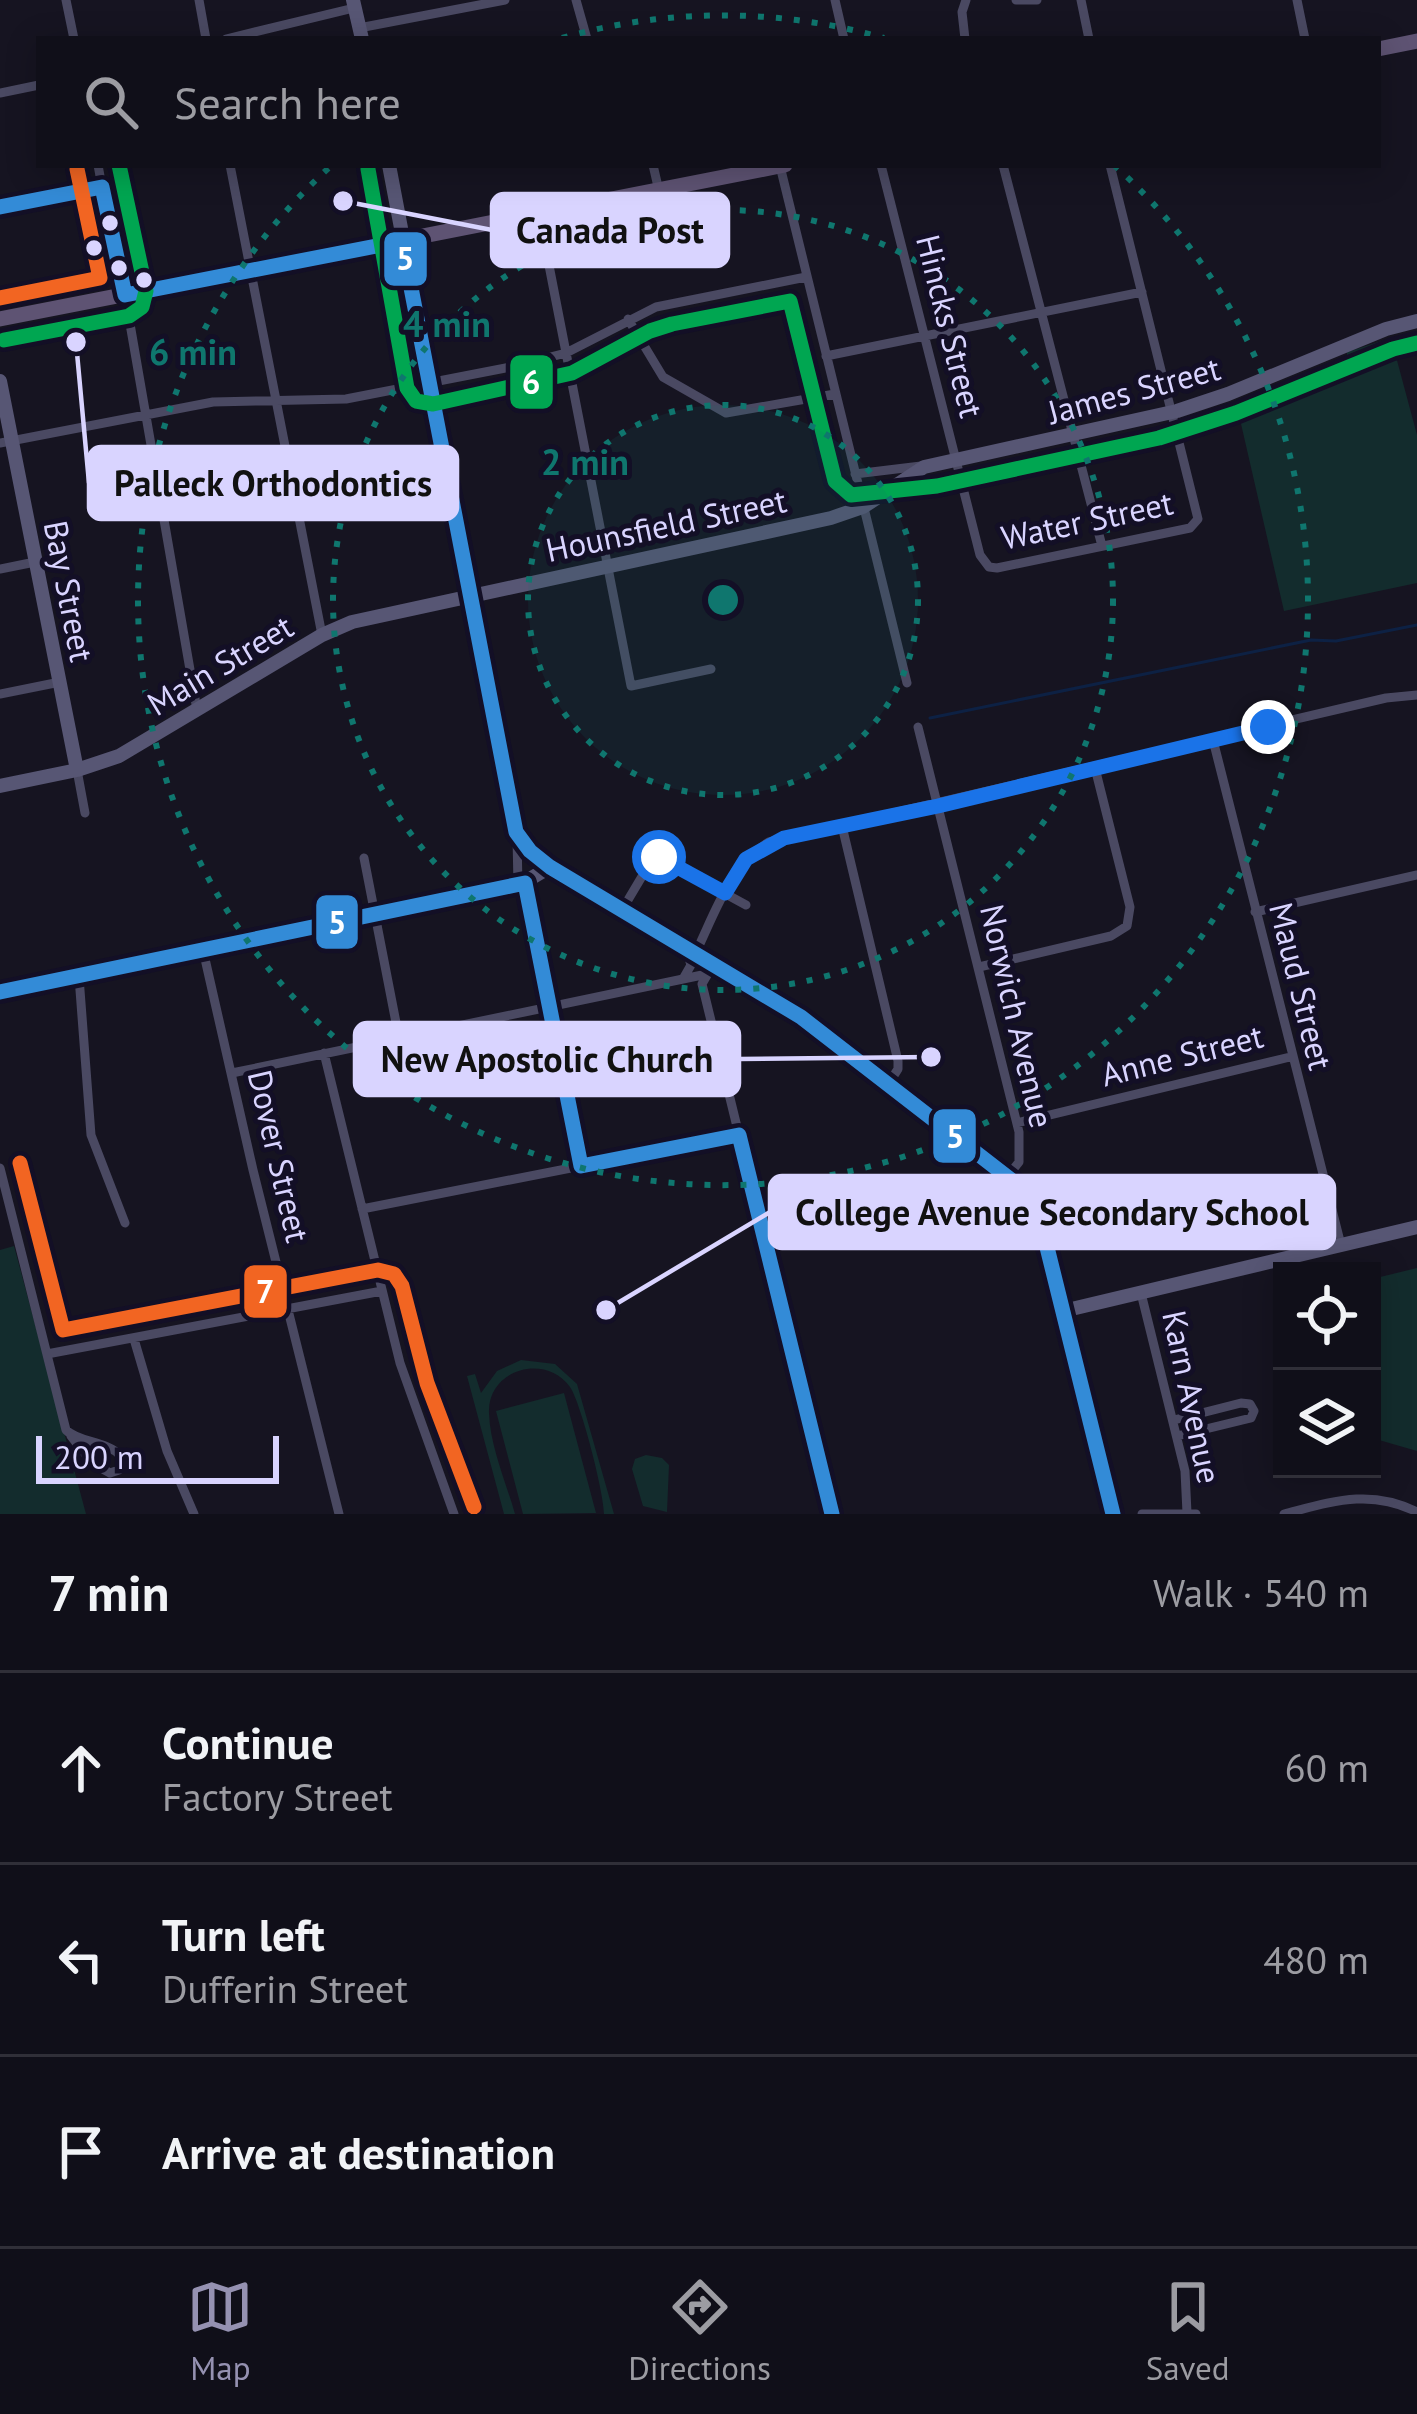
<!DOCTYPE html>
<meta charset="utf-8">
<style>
body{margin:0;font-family:"PT Sans",sans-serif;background:#1e1d26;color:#f1f3f6}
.controls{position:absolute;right:36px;bottom:36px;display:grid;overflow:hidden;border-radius:0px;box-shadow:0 6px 30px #0003}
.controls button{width:108px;height:108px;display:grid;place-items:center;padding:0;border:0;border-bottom:3px solid #302f38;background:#100f19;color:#f1f3f6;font:60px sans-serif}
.scale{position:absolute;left:36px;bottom:30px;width:243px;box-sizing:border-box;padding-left:12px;border:6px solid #d9d4ff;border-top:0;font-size:33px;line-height:42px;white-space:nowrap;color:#d9d4ff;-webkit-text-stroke:9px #130f26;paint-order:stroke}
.stop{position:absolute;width:36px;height:36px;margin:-27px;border:9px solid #1a73e8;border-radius:50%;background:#fff}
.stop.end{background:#1a73e8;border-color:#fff;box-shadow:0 3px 12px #0008}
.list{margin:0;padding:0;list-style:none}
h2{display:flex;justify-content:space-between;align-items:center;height:156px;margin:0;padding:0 48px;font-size:51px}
h2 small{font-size:39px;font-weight:400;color:#9c9ca2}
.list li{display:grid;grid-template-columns:78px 1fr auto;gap:36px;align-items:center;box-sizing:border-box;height:192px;padding:0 48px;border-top:3px solid #302f38}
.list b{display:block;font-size:45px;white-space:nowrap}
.list p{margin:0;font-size:39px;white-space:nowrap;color:#9c9ca2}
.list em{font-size:39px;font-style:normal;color:#9c9ca2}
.icon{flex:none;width:66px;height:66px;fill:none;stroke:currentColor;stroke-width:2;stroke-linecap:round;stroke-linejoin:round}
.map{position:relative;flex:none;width:1417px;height:1514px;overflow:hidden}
.search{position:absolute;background:#100f19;box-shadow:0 6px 30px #0003;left:36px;right:36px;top:36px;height:132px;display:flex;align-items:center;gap:30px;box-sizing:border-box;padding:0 42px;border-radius:0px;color:#9c9ca2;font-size:45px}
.sheet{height:732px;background:#100f19}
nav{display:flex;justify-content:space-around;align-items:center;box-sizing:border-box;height:168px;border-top:3px solid #302f38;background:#100f19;font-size:33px;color:#9c9ca2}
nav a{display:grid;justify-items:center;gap:6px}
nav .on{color:#9591b1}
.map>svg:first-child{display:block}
</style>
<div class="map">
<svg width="1417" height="1514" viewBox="0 0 1417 1514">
<rect width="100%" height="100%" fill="#161421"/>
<path fill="#132c2d" d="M1391,338L1417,435V583L1284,611L1236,402L1347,356V352Z
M14,1246L86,1514H0V1250Z
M1417,1268V1451L1372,1438V1279Z
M521,1360L555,1364L577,1384L614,1514H604C604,1493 581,1403 570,1387C545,1352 487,1370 489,1413C490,1446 506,1482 515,1514H504L467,1376L475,1374L481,1393L497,1371Z
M564,1393L596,1513L523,1514L496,1411Z
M646,1455L662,1458L669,1465L667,1512L643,1506L632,1469L635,1459Z"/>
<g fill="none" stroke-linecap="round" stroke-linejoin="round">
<path stroke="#0d2144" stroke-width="3" d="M930,718L1311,640L1336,641L1417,625"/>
<path stroke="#4a4962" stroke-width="9" d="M66,0L74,39
M199,0L206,39
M576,0L587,39
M835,0L844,39
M1016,0H1037
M1081,0L1089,39
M1297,0L1305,39
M359,28L505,0
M226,39L354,8
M965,39L962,12L966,0
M0,93L39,85
M230,165L322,635
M653,165L659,191
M881,165L980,555L989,567L997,568L1190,528L1198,519L1110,165
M1003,165L1102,546
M780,166L907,683
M0,207L102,187L98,165
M539,214L631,686L711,669
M125,295L197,710
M628,319L663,377L726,413L835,394
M826,356L1142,292
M0,443L213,402L346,399L511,367L566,353L656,307L806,277
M855,474L921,466
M0,569L35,562
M0,694L60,682
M918,727L1019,1132V1162L1008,1176
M1213,740L1341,1245
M77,770L85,813
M842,826L898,1061V1069L889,1083
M517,837L518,886
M364,858L399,1038
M525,883L581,1166
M622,910L650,863L658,857L746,905
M1255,912L1417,875
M203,950L253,1170L339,1514
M696,952C715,913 730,865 769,842L1386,698L1417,695
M714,963L702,984L832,1514
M979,967L1111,936L1127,926L1130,907L1095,768
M79,977L91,1135L125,1223
M683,979L691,965L685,946
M324,1053L400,1363L454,1514
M232,1073L707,974
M1017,1123L1290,1057
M0,1168L66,1430C79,1443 105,1440 121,1456L119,1470L110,1473L92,1463L71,1436
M362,1209L739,1135
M760,1216L938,1181
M1141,1293L1185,1471L1187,1513
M134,1339L167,1451L194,1514
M47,1354L382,1291
M1174,1420L1241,1403L1250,1404L1254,1411L1251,1418L1177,1436
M1142,1514H1196
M1284,1514C1331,1502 1370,1488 1417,1512"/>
<path stroke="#575674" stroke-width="14" d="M353,0L362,39
M389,165L516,832L530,851L550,867L801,1017L1023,1189L1041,1223L1113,1514
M0,381L77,770
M0,786L77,770L119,756L322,635L352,622L831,518L863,507L924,467L1177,411L1228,394L1386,329L1417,321
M0,992L518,886L550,867
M1063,1311L1417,1227"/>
<path stroke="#5e5373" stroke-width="15" d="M1378,49L1417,41
M0,319L785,165"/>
<g stroke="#130f26" stroke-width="24">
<path id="bus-1" d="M0,207L102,187L125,295L402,241L516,832L530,851L550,867L801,1017L1023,1189L1041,1223L1113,1514
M0,992L525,883L581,1166L739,1135L832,1514"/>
</g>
<g stroke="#130f26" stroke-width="24">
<path id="bus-2" d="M368,169L407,388L416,401L433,404L572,373L650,331L672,324L790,301L835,481L851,495L937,486L1159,438L1236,413L1393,349L1417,343
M4,340L129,316L142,307L146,291L119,165"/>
</g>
<g stroke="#130f26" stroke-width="24">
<path id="bus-3" d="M0,298L100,278L77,169
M20,1163L63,1330L378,1270L394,1274L402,1286L427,1383L474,1507"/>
</g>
<use href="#bus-1" stroke="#338bd7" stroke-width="15"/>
<use href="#bus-2" stroke="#00a651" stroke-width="15"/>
<use href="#bus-3" stroke="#f26522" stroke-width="15"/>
</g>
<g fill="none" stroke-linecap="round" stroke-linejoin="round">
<path stroke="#1a73e8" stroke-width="15" d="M659,857L725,893L746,859L784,838L938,806L1268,727"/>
</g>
<circle cx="723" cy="600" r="195" fill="#0f766e" fill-opacity=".12"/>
<g fill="none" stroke="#0f766e" stroke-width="6" stroke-dasharray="6 12">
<circle cx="723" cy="600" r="195"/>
<circle cx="723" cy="600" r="390"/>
<path d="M562 38A585 585 0 0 1 884 38M1114 165A585 585 0 1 1 332 165"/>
</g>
<g fill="#d9d4ff" stroke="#130f26" stroke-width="4.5">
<circle cx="110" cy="223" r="10"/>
<circle cx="94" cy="248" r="10"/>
<circle cx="119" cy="268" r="10"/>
<circle cx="144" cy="280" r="10"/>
</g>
<g text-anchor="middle" stroke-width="10" stroke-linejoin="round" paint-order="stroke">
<g font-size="33" fill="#d9d4ff" stroke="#130f26">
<text transform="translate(950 326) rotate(76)" y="12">Hincks Street</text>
<text transform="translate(1134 390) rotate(-15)" y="12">James Street</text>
<text transform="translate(1087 520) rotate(-12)" y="12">Water Street</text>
<text transform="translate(666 525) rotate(-12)" y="12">Hounsfield Street</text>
<text transform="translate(69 591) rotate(79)" y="12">Bay Street</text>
<text transform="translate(220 665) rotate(-31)" y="12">Main Street</text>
<text transform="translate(1301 986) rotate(76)" y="12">Maud Street</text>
<text transform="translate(1017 1016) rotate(77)" y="12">Norwich Avenue</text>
<text transform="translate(1182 1055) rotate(-14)" y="12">Anne Street</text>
<text transform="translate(279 1156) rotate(77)" y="12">Dover Street</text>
<text transform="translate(1192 1397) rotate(78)" y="12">Karn Avenue</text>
</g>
</g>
<circle cx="723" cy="600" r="18" fill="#0f766e" stroke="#130f26" stroke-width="6"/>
<g font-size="36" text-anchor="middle" font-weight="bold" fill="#0f766e" stroke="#130f26" stroke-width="10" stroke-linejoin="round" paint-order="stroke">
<text x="447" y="337">4 min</text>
<text x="193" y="365">6 min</text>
<text x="585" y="475">2 min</text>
</g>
<path fill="none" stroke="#d9d4ff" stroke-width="4.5" d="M343 201L492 230M76 342L89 483M931 1057L739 1059M606 1310L770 1212"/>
<g fill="#d9d4ff" stroke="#130f26" stroke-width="4.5">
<circle cx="343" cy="201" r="12"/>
<circle cx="76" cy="342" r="12"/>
<circle cx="931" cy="1057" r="12"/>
<circle cx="606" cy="1310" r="12"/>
</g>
<g fill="#d9d4ff" stroke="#d9d4ff" stroke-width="4.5">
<rect x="492" y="194" width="236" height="72" rx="12"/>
<rect x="89" y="447" width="368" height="72" rx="12"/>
<rect x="355" y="1023" width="384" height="72" rx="12"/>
<rect x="770" y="1176" width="564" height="72" rx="12"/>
</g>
<g font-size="36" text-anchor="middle" font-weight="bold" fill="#111">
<text x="610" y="243">Canada Post</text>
<text x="273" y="496">Palleck Orthodontics</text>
<text x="547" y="1072">New Apostolic Church</text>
<text x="1052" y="1225">College Avenue Secondary School</text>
</g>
<g stroke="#130f26" stroke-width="4.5">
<rect x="382" y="230" width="47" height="58" rx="12" fill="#338bd7"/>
<rect x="508" y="353" width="47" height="58" rx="12" fill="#00a651"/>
<rect x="314" y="893" width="46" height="58" rx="12" fill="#338bd7"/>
<rect x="931" y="1107" width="47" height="58" rx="12" fill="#338bd7"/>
<rect x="242" y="1263" width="47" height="57" rx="12" fill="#f26522"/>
</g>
<g font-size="33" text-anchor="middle" font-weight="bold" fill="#fff">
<text x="405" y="270">5</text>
<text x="531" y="394">6</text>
<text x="337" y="934">5</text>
<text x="955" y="1148">5</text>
<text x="265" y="1303">7</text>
</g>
</svg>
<div class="controls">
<button><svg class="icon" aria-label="locate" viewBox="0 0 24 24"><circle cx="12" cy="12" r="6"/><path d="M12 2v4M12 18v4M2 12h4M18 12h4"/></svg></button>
<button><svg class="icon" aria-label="layers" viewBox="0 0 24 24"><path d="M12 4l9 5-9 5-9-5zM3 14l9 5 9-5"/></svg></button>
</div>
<div class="scale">200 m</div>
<div class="stop" style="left:659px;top:857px"></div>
<div class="stop end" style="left:1268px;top:727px"></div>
<div class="search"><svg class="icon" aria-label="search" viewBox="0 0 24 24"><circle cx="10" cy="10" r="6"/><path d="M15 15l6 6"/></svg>Search here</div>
</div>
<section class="sheet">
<h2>7 min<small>Walk · 540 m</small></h2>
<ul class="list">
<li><svg class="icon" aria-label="ahead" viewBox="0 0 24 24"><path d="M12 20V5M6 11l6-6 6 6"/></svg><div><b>Continue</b><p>Factory Street</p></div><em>60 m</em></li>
<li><svg class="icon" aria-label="left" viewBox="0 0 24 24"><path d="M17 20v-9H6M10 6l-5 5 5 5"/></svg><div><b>Turn left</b><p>Dufferin Street</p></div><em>480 m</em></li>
<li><svg class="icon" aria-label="arrive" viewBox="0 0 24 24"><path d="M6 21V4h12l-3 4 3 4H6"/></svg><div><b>Arrive at destination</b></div></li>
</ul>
</section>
<nav>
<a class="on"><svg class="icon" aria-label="map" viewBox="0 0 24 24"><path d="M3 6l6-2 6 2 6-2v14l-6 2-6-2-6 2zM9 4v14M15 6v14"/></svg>Map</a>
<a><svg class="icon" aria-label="directions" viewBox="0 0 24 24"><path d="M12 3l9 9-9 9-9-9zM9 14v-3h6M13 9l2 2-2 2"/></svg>Directions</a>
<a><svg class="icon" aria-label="saved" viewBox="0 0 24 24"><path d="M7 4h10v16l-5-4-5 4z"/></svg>Saved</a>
</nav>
